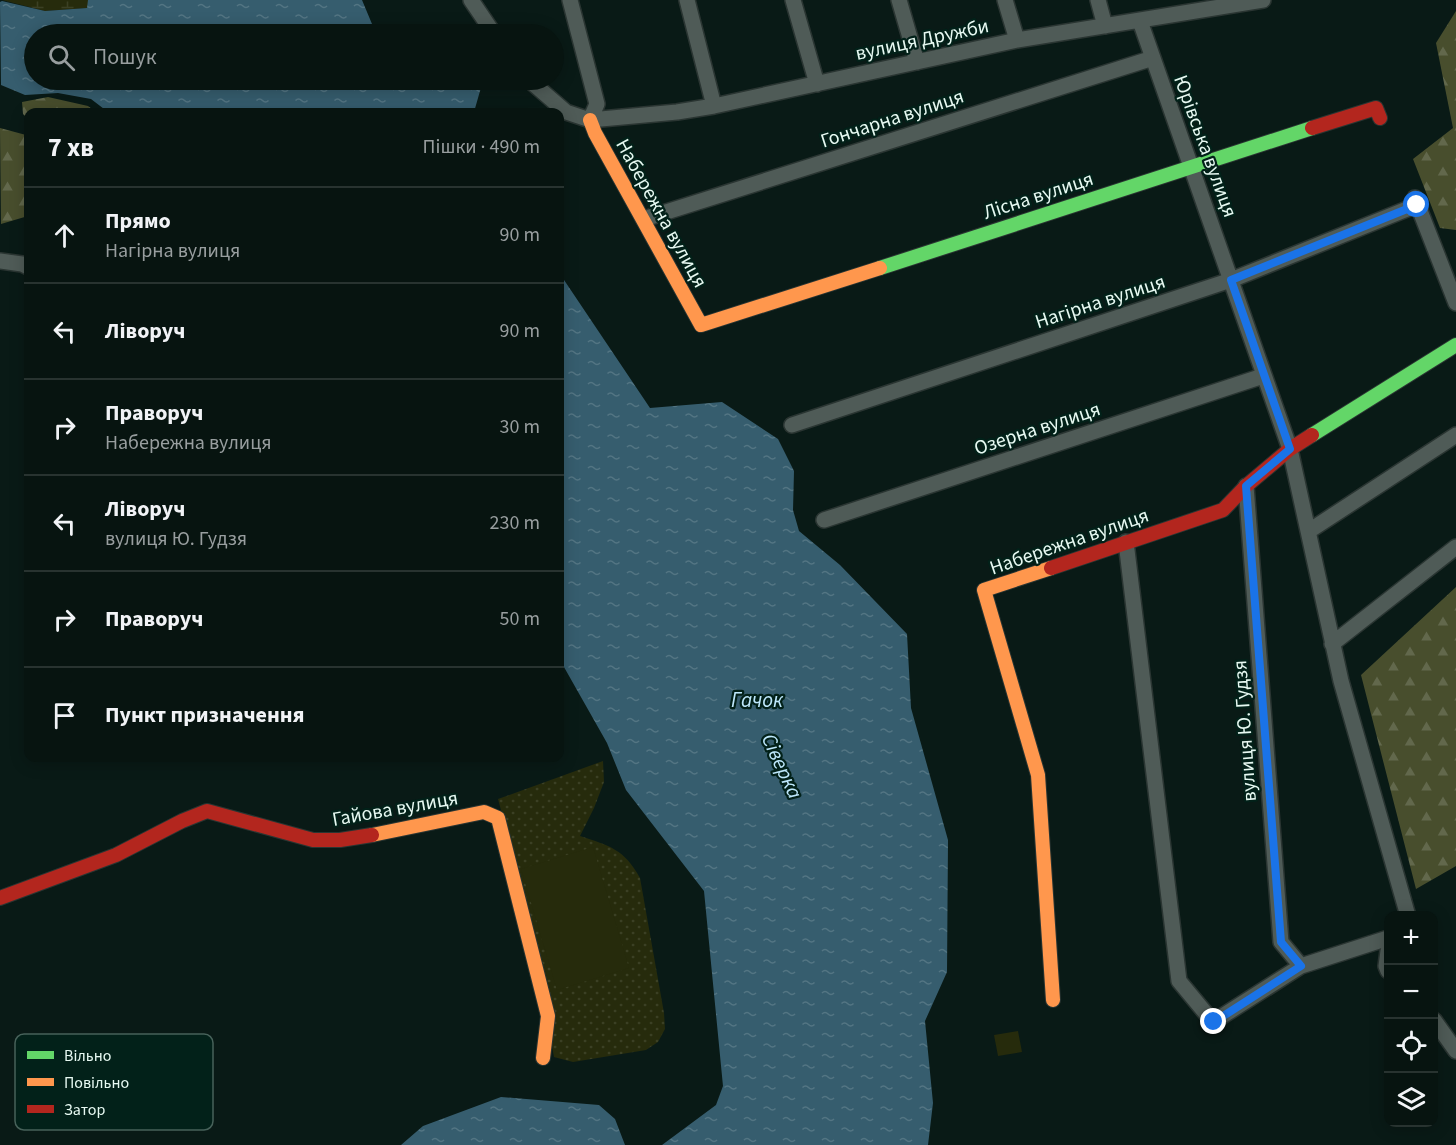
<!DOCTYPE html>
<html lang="uk">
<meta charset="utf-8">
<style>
body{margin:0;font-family:"Source Sans 3",sans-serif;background:#15211e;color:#f1f3f6}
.controls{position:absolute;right:18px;bottom:18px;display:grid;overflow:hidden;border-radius:12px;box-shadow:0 3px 15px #0003}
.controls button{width:54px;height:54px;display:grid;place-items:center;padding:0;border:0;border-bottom:2px solid #283330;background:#071410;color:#f1f3f6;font:30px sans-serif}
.stop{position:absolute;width:18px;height:18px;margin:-14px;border:4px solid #1a73e8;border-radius:50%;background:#fff}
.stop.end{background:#1a73e8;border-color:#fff;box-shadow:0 2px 6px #0008}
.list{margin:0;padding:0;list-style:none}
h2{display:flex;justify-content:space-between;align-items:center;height:78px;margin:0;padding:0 24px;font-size:26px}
h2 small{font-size:20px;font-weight:400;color:#989e9f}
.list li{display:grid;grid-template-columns:39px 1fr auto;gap:18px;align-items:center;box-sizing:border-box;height:96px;padding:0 24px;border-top:2px solid #283330}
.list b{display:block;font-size:22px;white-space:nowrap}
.list p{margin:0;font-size:20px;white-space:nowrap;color:#989e9f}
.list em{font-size:20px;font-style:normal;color:#989e9f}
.icon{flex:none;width:33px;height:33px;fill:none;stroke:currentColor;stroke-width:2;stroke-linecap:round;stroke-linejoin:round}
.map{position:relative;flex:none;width:1456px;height:1145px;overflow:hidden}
.search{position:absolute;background:#071410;box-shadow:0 3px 15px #0003;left:24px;top:24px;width:540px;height:66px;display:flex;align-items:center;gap:15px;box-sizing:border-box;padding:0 21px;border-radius:33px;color:#989e9f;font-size:22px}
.panel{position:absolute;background:#071410;box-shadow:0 3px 15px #0003;left:24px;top:108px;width:540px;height:654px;border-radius:12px}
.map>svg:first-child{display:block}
</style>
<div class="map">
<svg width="1456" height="1145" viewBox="0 0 1456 1145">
<defs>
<pattern id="grass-dots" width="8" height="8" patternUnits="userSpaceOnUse" patternTransform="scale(1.5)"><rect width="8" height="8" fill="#262b0c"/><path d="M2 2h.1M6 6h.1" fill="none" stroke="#3b4024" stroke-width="1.8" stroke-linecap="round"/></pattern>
<pattern id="forest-firs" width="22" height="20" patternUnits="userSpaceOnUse" patternTransform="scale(1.5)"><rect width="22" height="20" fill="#484e2d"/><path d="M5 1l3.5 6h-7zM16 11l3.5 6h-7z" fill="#62684c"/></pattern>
<pattern id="wetland-marsh" width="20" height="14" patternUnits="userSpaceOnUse" patternTransform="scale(1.5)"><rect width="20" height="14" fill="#262b0c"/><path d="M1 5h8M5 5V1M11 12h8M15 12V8" fill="none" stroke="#3b4024"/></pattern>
<pattern id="water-ripples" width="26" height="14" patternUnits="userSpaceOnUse" patternTransform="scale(1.5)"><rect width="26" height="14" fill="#365d6e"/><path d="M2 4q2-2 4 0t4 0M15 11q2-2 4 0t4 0" fill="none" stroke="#537583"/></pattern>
</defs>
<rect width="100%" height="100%" fill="#091a16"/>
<path fill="url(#grass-dots)" d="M603,761L604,782L594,808L580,836C610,846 624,849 640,878L664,1013L665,1029L658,1042L646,1050L573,1062L554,1057L520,881L498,799Z"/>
<path fill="url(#forest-firs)" d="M1456,11V230L1440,228L1413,159L1453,128L1436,43Z
M48,97L88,106L96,112H28V119L23,114L22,102Z
M0,128L26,135L28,130V216L1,224Z
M1456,587V866L1416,889L1361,675Z"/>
<path fill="url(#wetland-marsh)" d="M2,0H88V8L45,11Z"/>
<path fill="#262b0c" d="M593,847L629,968L557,990L521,869Z
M1018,1031L1022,1052L998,1056L994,1035Z"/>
<path fill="url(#water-ripples)" d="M88,0H362L372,24L379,34H34V80H478L482,84L474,112H108L91,99L58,93L25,95L1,85L0,2L2,1L45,11L87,8Z
M560,274L650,408L722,402L778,439L794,471L793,510L799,531L840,565L907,634L911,708L948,840L947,972L925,1021L933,1103L928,1145H662L716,1105L723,1086L704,891L626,790L607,743L560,660Z
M501,1097L599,1105L615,1119L625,1145H401L423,1126Z"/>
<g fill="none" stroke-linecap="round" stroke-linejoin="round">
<g stroke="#2a3532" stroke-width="18">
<path id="street" d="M471,0L494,34
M570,0L597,104L590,120
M687,0L714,106
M793,0L817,84
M899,0L917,62
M1005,0L1017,40
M1098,0L1105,26
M1140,21L1290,449L1341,681L1408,916
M529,80L566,112L590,120L677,112L714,106L1017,40L1263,0
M1415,198L1456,303
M644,219L1153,58
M0,261L22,264L28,267
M792,425L1231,280L1417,205
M1246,486L1281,942L1301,966
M824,520L1263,376
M1309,531L1456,435
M1126,542L1179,981L1213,1022L1301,966L1388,938
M1332,644L1456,547
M1388,951L1386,966L1388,971
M1434,1020L1456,1051"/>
</g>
<g stroke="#2a3532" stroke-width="16">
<path id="fast" d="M880,268L1312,128
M1312,435L1456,345"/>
</g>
<g stroke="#2a3532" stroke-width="16">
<path id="slow" d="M590,120L595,133L701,325L880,268
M1051,568L984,590L1038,775L1053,1000
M372,835L484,812L498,818L548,1016L543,1058"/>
</g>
<g stroke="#2a3532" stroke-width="16">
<path id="jam" d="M1312,128L1376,108L1380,118
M1051,568L1223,510L1246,486L1290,449L1312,435
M0,898L116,855L182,821L207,811L313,840H340L372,835"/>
</g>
<use href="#street" stroke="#4f5b57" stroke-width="15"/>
<use href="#fast" stroke="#63d668" stroke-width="14"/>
<use href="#slow" stroke="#ff974d" stroke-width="14"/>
<use href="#jam" stroke="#b3261e" stroke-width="14"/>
</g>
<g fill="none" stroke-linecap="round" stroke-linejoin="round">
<path stroke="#1a73e8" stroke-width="8" d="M1214,1022L1301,966L1281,942L1246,486L1290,449L1231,280L1417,205"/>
</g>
<g text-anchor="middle" stroke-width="4.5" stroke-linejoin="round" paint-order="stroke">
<g font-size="20" fill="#e7f9f2" stroke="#022119">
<text transform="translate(922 39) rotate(-12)" y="7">вулиця Дружби</text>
<text transform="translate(892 118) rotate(-18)" y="7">Гончарна вулиця</text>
<text transform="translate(1206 146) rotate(70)" y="7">Юрівська вулиця</text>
<text transform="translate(1038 195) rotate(-18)" y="7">Лісна вулиця</text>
<text transform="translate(662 213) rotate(61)" y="7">Набережна вулиця</text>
<text transform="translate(1100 301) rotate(-18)" y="7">Нагірна вулиця</text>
<text transform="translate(1037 428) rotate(-18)" y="7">Озерна вулиця</text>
<text transform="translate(1069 541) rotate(-19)" y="7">Набережна вулиця</text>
<text transform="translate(1244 731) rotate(-94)" y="7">вулиця Ю. Гудзя</text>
<text transform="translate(395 808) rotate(-10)" y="7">Гайова вулиця</text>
</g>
<g font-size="21" font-style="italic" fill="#bee8fc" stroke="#022119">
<text x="757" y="707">Гачок</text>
<text transform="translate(782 766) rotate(65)" y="7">Сіверка</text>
</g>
</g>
<rect x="15" y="1034" width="198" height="96" rx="9" fill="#022119" stroke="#47625a" stroke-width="1.5"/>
<rect x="27" y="1051" width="27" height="8" fill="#63d668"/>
<rect x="27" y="1078" width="27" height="8" fill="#ff974d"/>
<rect x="27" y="1105" width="27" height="8" fill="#b3261e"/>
<g font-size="16" fill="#e7f9f2">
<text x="64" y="1061">Вільно</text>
<text x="64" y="1088">Повільно</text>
<text x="64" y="1115">Затор</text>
</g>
</svg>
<div class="controls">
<button>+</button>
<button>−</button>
<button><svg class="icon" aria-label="locate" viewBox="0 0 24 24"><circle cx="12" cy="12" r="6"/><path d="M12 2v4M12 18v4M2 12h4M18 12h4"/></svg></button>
<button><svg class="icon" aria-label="layers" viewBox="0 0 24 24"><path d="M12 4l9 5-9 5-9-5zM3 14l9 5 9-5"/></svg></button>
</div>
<div class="stop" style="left:1417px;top:205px"></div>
<div class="stop end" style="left:1214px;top:1022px"></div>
<div class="search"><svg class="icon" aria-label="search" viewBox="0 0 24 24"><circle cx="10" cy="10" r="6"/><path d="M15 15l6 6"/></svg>Пошук</div>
<section class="panel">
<h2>7 хв<small>Пішки · 490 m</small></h2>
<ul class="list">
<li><svg class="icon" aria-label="ahead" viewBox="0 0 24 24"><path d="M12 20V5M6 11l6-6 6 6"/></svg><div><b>Прямо</b><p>Нагірна вулиця</p></div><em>90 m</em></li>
<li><svg class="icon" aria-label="left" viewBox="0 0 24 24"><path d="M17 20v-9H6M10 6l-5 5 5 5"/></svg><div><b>Ліворуч</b></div><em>90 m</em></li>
<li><svg class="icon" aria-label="right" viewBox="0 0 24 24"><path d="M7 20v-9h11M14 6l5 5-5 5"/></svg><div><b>Праворуч</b><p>Набережна вулиця</p></div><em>30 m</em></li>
<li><svg class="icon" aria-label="left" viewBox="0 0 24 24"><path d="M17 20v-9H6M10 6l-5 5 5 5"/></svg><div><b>Ліворуч</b><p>вулиця Ю. Гудзя</p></div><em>230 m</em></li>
<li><svg class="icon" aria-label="right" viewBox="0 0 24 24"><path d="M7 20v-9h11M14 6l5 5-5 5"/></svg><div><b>Праворуч</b></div><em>50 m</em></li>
<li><svg class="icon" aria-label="arrive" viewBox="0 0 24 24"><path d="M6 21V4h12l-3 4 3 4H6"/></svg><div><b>Пункт призначення</b></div></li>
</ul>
</section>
</div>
